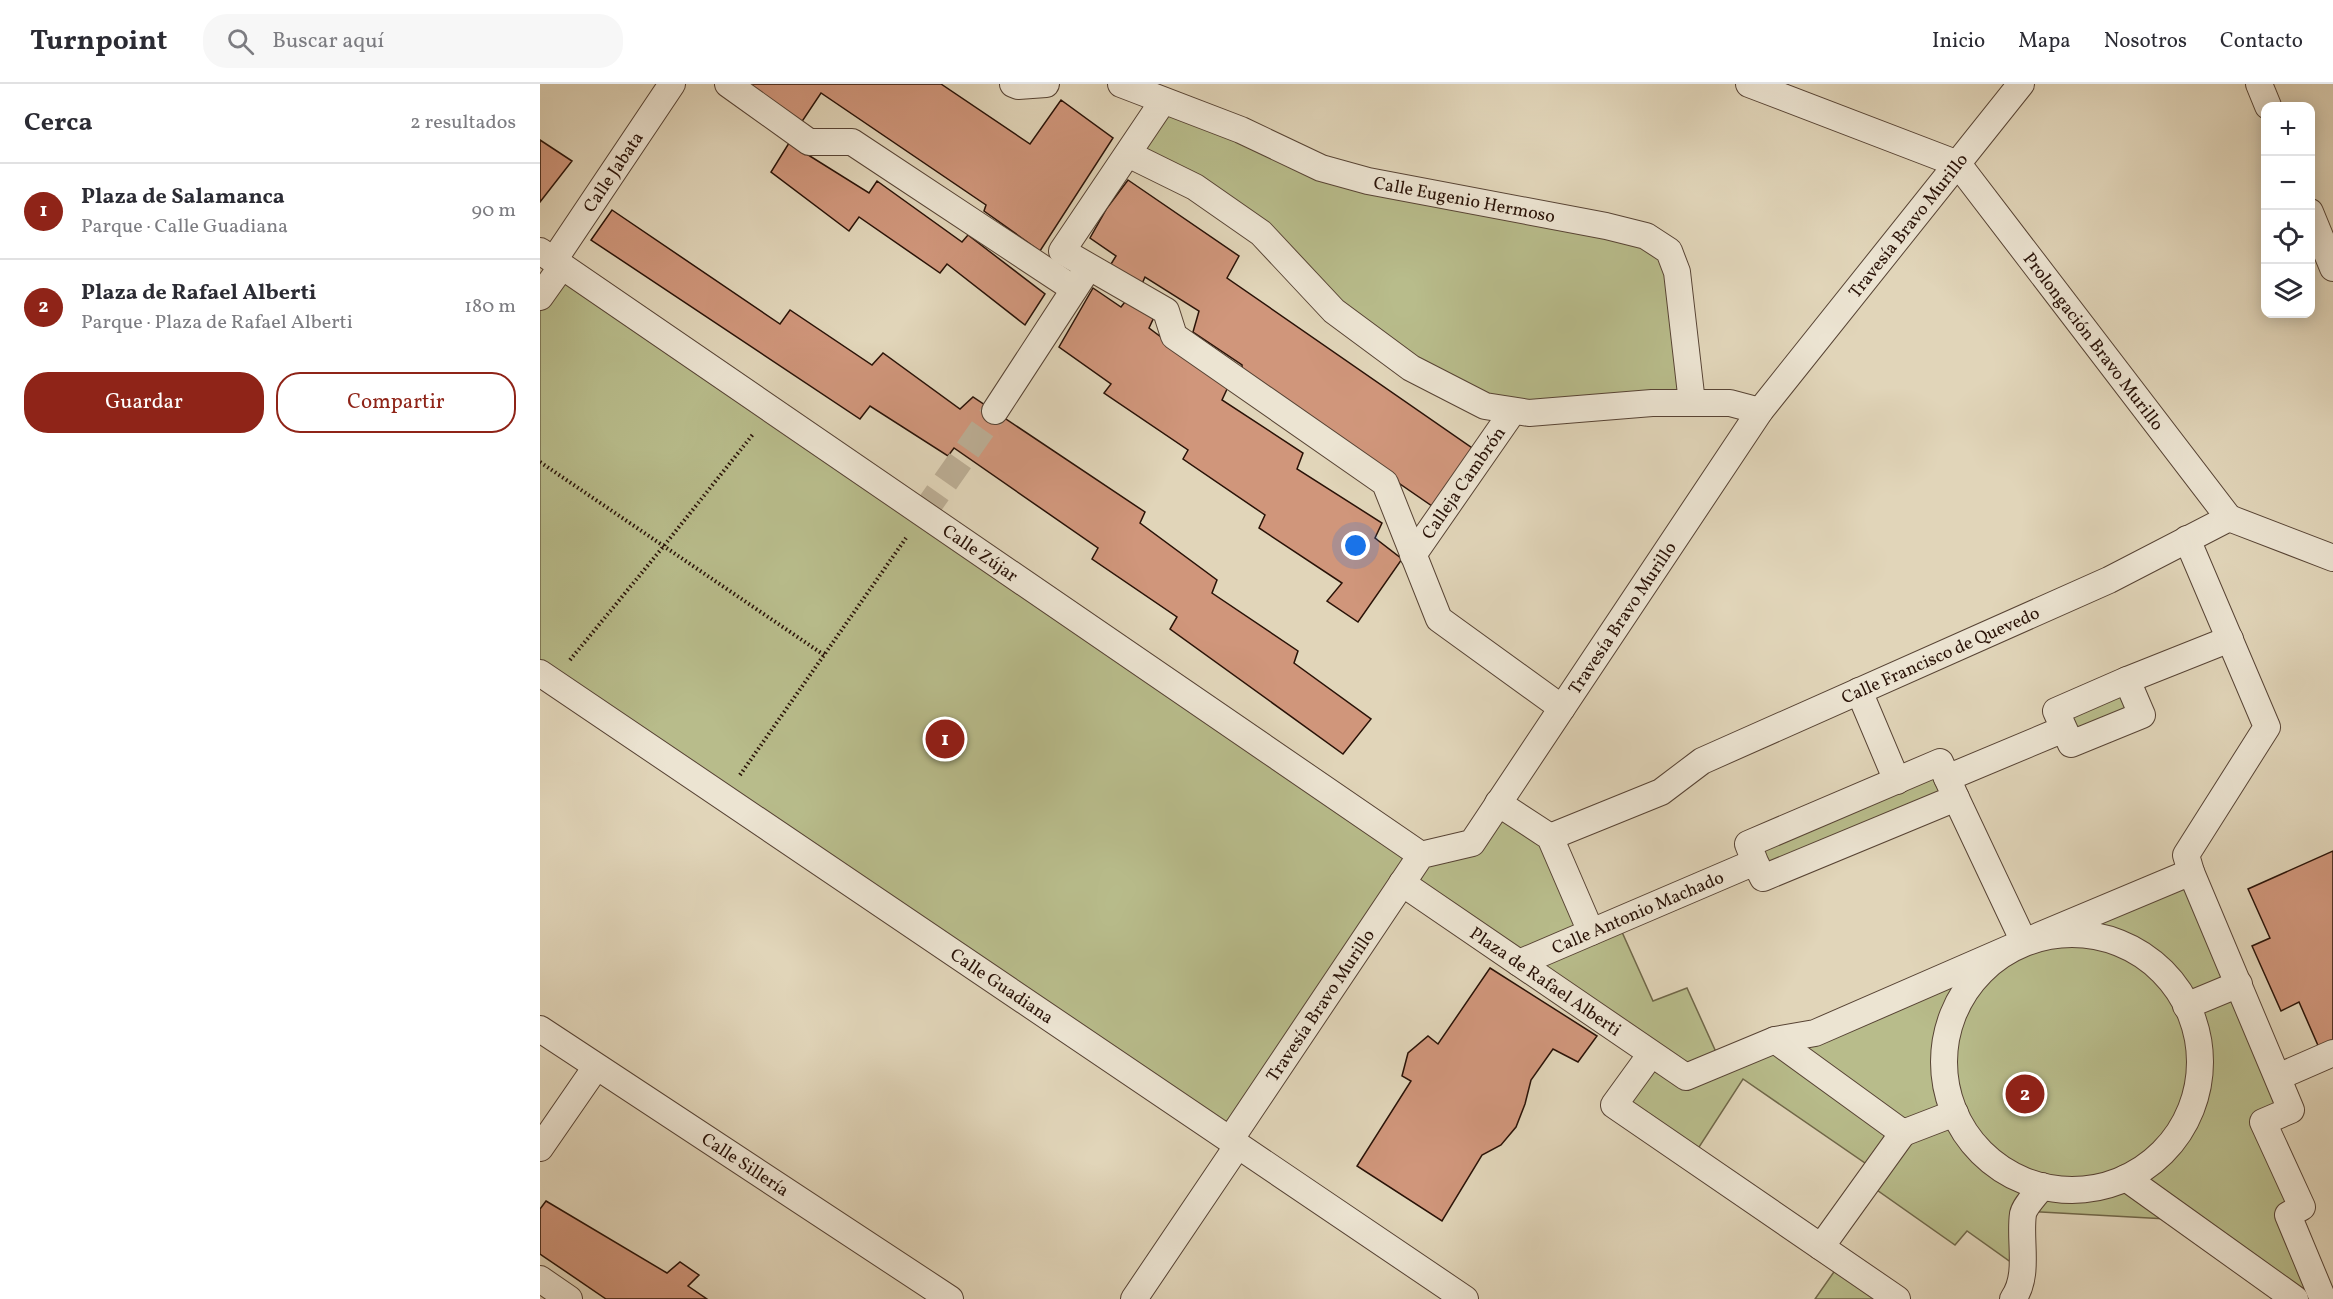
<!DOCTYPE html>
<html lang="es">
<meta charset="utf-8">
<style>
body{margin:0;font-family:Vollkorn,serif;background:#f7f7f7;color:#2b2b33}
.controls{position:absolute;right:18px;top:18px;display:grid;overflow:hidden;border-radius:12px;box-shadow:0 3px 15px #0003}
.controls button{width:54px;height:54px;display:grid;place-items:center;padding:0;border:0;border-bottom:2px solid #e1e1e2;background:#fff;color:#2b2b33;font:30px sans-serif}
.you{position:absolute;left:816px;top:462px;width:21px;height:21px;margin:-15px;border:4px solid #fff;border-radius:50%;background:#1a73e8;box-shadow:0 0 0 9px #1a73e833}
.badge{display:grid;place-items:center;width:39px;height:39px;border-radius:50%;background:#8f2418;color:#fff;font-size:20px;font-weight:700}
.pin{position:absolute;translate:-50% -50%;border:3px solid #fff;box-shadow:0 2px 6px #0006}
.list{margin:0;padding:0;list-style:none}
h2{display:flex;justify-content:space-between;align-items:center;height:78px;margin:0;padding:0 24px;font-size:26px}
h2 small{font-size:20px;font-weight:400;color:#7c7c81}
.list li{display:grid;grid-template-columns:39px 1fr auto;gap:18px;align-items:center;box-sizing:border-box;height:96px;padding:0 24px;border-top:2px solid #e1e1e2}
.list b{display:block;font-size:22px;white-space:nowrap}
.list p{margin:0;font-size:20px;white-space:nowrap;color:#7c7c81}
.list em{font-size:20px;font-style:normal;color:#7c7c81}
.actions{display:flex;gap:12px;padding:18px 24px}
.actions a{flex:1;padding:14px 0;border:2px solid #8f2418;border-radius:24px;text-align:center;font-size:21px;color:#8f2418}
.actions .main{background:#8f2418;color:#fff}
.icon{flex:none;width:33px;height:33px;fill:none;stroke:currentColor;stroke-width:2;stroke-linecap:round;stroke-linejoin:round}
.map{position:relative;flex:none;width:1793px;height:1215px;overflow:hidden}
header{display:flex;align-items:center;gap:36px;box-sizing:border-box;height:84px;padding:0 30px;background:#fff;border-bottom:2px solid #e1e1e2}
header strong{font-size:28px}
nav{display:flex;gap:33px;margin-inline-start:auto;font-size:21px}
.search{width:420px;height:54px;background:#f7f7f7;display:flex;align-items:center;gap:15px;box-sizing:border-box;padding:0 21px;border-radius:24px;color:#7c7c81;font-size:22px}
main{display:flex}
aside{flex:1;background:#fff}
.map>svg:first-child{display:block}
</style>
<header>
<strong>Turnpoint</strong>
<div class="search"><svg class="icon" aria-label="search" viewBox="0 0 24 24"><circle cx="10" cy="10" r="6"/><path d="M15 15l6 6"/></svg>Buscar aquí</div>
<nav><a>Inicio</a><a>Mapa</a><a>Nosotros</a><a>Contacto</a></nav>
</header>
<main>
<aside>
<h2>Cerca<small>2 resultados</small></h2>
<ul class="list">
<li><span class="badge">1</span><div><b>Plaza de Salamanca</b><p>Parque · Calle Guadiana</p></div><em>90 m</em></li>
<li><span class="badge">2</span><div><b>Plaza de Rafael Alberti</b><p>Parque · Plaza de Rafael Alberti</p></div><em>180 m</em></li>
</ul>
<div class="actions"><a class="main">Guardar</a><a>Compartir</a></div>
</aside>
<div class="map">
<svg width="1793" height="1215" viewBox="0 0 1793 1215">
<rect width="100%" height="100%" fill="#e1d5b9"/>
<filter id="stains"><feTurbulence type="fractalNoise" baseFrequency=".00333" numOctaves="4"/><feColorMatrix values="0 0 0 0 .2 0 0 0 0 .09 0 0 0 0 .02 0 0 0 .5 -.17"/></filter>
<radialGradient id="worn" r=".72"><stop offset=".6" stop-color="#630" stop-opacity="0"/><stop offset="1" stop-color="#630" stop-opacity=".3"/></radialGradient>
<path fill="#b8bc8b" stroke="#706749" stroke-width="1.5" d="M623,17L781,84L1129,167L1152,319L989,329L871,284L721,149L588,70Z
M22,182L881,771L932,759L958,719L1010,753L1051,848L1077,837L1113,917L1147,904L1181,979L1651,788L1751,1026L1723,1038L1762,1123L1748,1131L1783,1215H1755L1645,1136L1484,1127L1482,1186L1427,1147L1415,1161L1327,1099L1335,1086L1203,995L1152,1074L1074,1021L1111,970L862,799L690,1056L0,589V213Z
M1587,596L1602,631L1531,660L1516,627Z
M1400,678L1416,714L1223,794L1208,760Z
M1296,1185L1338,1215H1275Z"/>
<path fill="#d0967b" stroke="#291207" stroke-width="1.5" d="M203,0H401L490,60L521,16L573,54L500,167L444,127L446,121L281,9L259,42Z
M0,56L32,77L0,118Z
M249,59L329,109L337,97L422,158L428,151L505,210L485,241L407,180L400,189L319,133L309,147L231,88Z
M588,96L699,172L687,194L935,366L892,422L702,291V281L653,248L659,227L605,193L601,202L571,180L576,172L550,154L567,124Z
M72,126L240,240L250,226L332,281L343,269L420,325L433,313L605,428L600,439L677,496L672,509L758,567L754,579L831,635L803,670L630,545L637,533L552,475L558,464L414,364L408,372L330,322L320,335L51,156Z
M553,204L581,223L588,214L615,231L609,244L688,303L682,316L763,369L757,385L842,439L835,454L862,475L818,538L787,517L802,499L719,444L725,431L643,375L648,366L564,309L571,300L519,263Z
M1793,767V960L1780,966L1759,918L1741,927L1712,862L1730,854L1708,805Z
M950,884L1057,952L1038,978L1013,965L991,996L985,1020L976,1043L961,1061L942,1071L902,1137L817,1082L871,997L862,992L868,969L888,952L898,960Z
M6,1117L127,1189L140,1178L159,1191L148,1202L167,1215H66L0,1170V1125Z"/>
<g fill="none" stroke-linecap="round" stroke-linejoin="round">
<path stroke="#bcae95" stroke-width="26" stroke-dasharray="26 13" stroke-linecap="butt" d="M383,430L455,327"/>
<g stroke="#574334" stroke-width="28">
<g id="street">
<path d="M188,0L269,58H312L534,205"/>
<path d="M473,0L478,2L506,0"/>
<path id="s1" d="M581,0L701,46L781,84L828,97L1066,142L1106,152L1129,167L1137,188L1152,319"/>
<path id="s2" d="M1209,0L1418,80L1689,434"/>
<path d="M1719,0L1728,22"/>
<path d="M623,17L522,167L626,227L634,252L845,399L899,535L1022,624"/>
<path d="M588,70L655,103L721,149L794,227L871,284L945,322L989,329L1112,319H1190L1220,327"/>
<path d="M1770,128L1793,184"/>
<path id="s3" d="M0,167L881,771"/>
<path id="s4" d="M14,176L132,0"/>
<path d="M0,213L22,182"/>
<path d="M455,327L543,192"/>
<path d="M1647,455L1727,643L1646,771L1651,788"/>
<path id="s5" d="M873,471L973,327"/>
<path id="s6" d="M0,589L925,1215"/>
<path d="M1587,596L1690,555"/>
<path d="M1319,607L1357,697"/>
<path d="M1407,694L1524,645L1531,660L1602,631L1587,596L1516,627L1524,645"/>
<path d="M1416,714L1484,858"/>
<path d="M958,719L1010,753L1051,848"/>
<path id="s7" d="M1010,753L1121,708L1162,677L1569,496L1689,434L1793,474"/>
<path id="s8" d="M862,799L1146,993L1235,956L1275,949L1484,858L1651,788L1751,1026L1723,1038L1762,1123L1748,1131L1783,1215"/>
<circle cx="1532" cy="978" r="128"/>
<path id="s9" d="M979,879L1215,778L1223,794L1416,714L1400,678L1208,760L1215,778"/>
<path d="M1646,922L1699,900"/>
<path id="s10" d="M0,945L410,1215"/>
<path d="M1235,956L1363,1049L1415,1029"/>
<path d="M1111,970L1074,1021L1357,1215"/>
<path d="M1738,993L1793,969"/>
<path id="s11" d="M690,1056L881,771L932,759L1220,327L1481,0"/>
<path d="M0,1064L56,983"/>
<path d="M1586,1094L1755,1215"/>
<path d="M1281,1163L1363,1049"/>
<path d="M0,1195L29,1215"/>
<path d="M594,1215L698,1061"/>
<path d="M1473,1215C1490,1191 1479,1157 1483,1130C1485,1121 1497,1110 1502,1102"/>
</g>
</g>
<path stroke="#291207" stroke-width="4" stroke-dasharray="1.5 3" stroke-linecap="butt" d="M0,378L284,571
M30,576L123,463L214,349
M200,691L366,454"/>
<use href="#street" stroke="#ece4d2" stroke-width="26"/>
</g>
<g text-anchor="middle" stroke-width="5" stroke-linejoin="round" paint-order="stroke">
<g font-size="18" fill="#291207" stroke="#ece4d2">
<text dy="6" stroke="none"><textPath href="#s4" startOffset="106">Calle Jabata</textPath></text>
<text dy="6" stroke="none"><textPath href="#s1" startOffset="364">Calle Eugenio Hermoso</textPath></text>
<text dy="6" stroke="none"><textPath href="#s11" startOffset="1152">Travesía Bravo Murillo</textPath></text>
<text dy="6" stroke="none"><textPath href="#s2" startOffset="447">Prolongación Bravo Murillo</textPath></text>
<text dy="6" stroke="none"><textPath href="#s5" startOffset="88">Calleja Cambrón</textPath></text>
<text dy="6" stroke="none"><textPath href="#s3" startOffset="534">Calle Zújar</textPath></text>
<text dy="6" stroke="none"><textPath href="#s11" startOffset="666">Travesía Bravo Murillo</textPath></text>
<text dy="6" stroke="none"><textPath href="#s7" startOffset="432">Calle Francisco de Quevedo</textPath></text>
<text dy="6" stroke="none"><textPath href="#s9" startOffset="129">Calle Antonio Machado</textPath></text>
<text dy="6" stroke="none"><textPath href="#s8" startOffset="174">Plaza de Rafael Alberti</textPath></text>
<text dy="6" stroke="none"><textPath href="#s6" startOffset="558">Calle Guadiana</textPath></text>
<text dy="6" stroke="none"><textPath href="#s11" startOffset="162">Travesía Bravo Murillo</textPath></text>
<text dy="6" stroke="none"><textPath href="#s10" startOffset="246">Calle Sillería</textPath></text>
</g>
</g>
<rect width="100%" height="100%" filter="url(#stains)"/>
<rect width="100%" height="100%" fill="url(#worn)"/>
</svg>
<div class="controls">
<button>+</button>
<button>−</button>
<button><svg class="icon" aria-label="locate" viewBox="0 0 24 24"><circle cx="12" cy="12" r="6"/><path d="M12 2v4M12 18v4M2 12h4M18 12h4"/></svg></button>
<button><svg class="icon" aria-label="layers" viewBox="0 0 24 24"><path d="M12 4l9 5-9 5-9-5zM3 14l9 5 9-5"/></svg></button>
</div>
<div class="you"></div>
<div class="pin badge" style="left:405px;top:655px">1</div>
<div class="pin badge" style="left:1485px;top:1010px">2</div>
</div>
</main>
